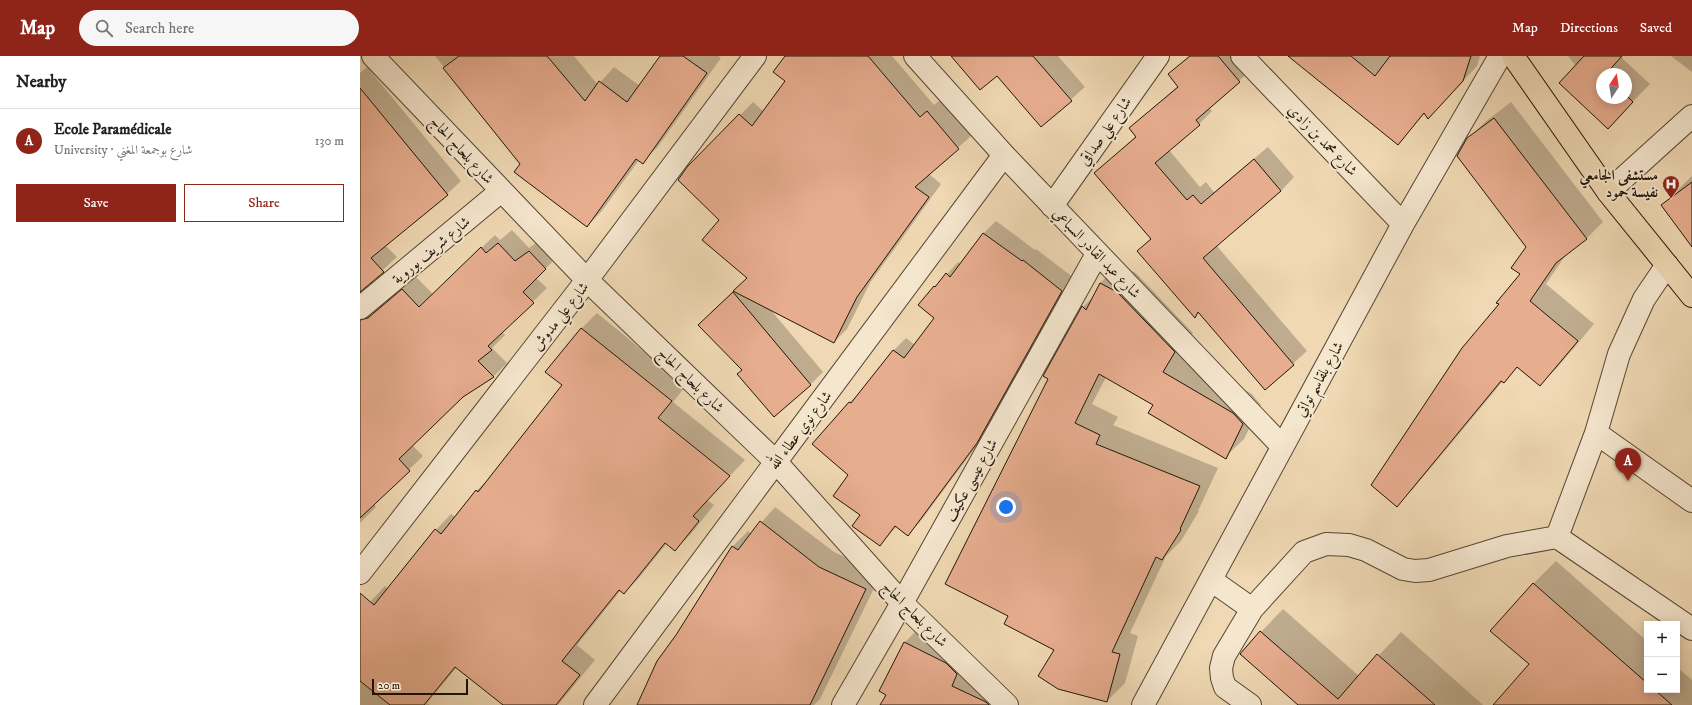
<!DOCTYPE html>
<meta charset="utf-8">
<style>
body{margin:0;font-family:"IM FELL DW Pica",Amiri,serif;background:#f6f6f6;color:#222}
.controls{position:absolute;right:12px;bottom:12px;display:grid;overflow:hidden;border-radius:0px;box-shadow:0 2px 10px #0003}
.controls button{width:36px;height:36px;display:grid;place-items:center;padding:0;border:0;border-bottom:1px solid #e0e0e0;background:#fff;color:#222;font:20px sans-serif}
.compass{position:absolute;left:1236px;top:12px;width:36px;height:36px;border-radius:50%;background:#fff;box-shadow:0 2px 10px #0003;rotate:12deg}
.scale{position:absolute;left:12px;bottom:10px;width:96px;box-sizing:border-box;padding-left:4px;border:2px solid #211608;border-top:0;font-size:11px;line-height:14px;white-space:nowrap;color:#211608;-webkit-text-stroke:3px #f5e6ce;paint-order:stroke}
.you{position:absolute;left:646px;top:451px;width:14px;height:14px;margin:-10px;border:3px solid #fff;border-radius:50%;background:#1a73e8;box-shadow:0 0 0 6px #1a73e833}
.badge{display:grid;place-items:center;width:26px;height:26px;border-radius:50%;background:#8f2418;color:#fff;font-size:13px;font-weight:700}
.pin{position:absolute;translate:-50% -33px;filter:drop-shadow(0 1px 2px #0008)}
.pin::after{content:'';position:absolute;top:21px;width:14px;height:12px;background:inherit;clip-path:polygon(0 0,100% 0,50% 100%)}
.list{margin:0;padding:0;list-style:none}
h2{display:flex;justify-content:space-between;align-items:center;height:52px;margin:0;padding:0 16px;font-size:17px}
h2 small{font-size:13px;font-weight:400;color:#767676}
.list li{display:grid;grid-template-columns:26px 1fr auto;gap:12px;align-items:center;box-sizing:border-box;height:64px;padding:0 16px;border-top:1px solid #e0e0e0}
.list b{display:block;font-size:15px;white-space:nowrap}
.list p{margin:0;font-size:13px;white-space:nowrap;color:#767676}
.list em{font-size:13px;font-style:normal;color:#767676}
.actions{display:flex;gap:8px;padding:12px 16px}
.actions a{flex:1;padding:9px 0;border:1px solid #8f2418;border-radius:0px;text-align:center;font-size:14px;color:#8f2418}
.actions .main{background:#8f2418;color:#fff}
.icon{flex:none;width:22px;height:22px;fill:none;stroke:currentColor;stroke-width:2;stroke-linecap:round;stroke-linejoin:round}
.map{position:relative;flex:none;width:1332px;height:649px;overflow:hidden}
header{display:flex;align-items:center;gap:24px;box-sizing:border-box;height:56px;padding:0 20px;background:#8f2418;color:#fff}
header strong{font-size:19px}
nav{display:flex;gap:22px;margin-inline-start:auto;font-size:14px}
.search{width:280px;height:36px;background:#f6f6f6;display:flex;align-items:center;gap:10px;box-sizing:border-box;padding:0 14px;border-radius:22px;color:#767676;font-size:15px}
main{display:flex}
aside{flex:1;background:#fff}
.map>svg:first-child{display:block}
</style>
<header>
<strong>Map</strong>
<div class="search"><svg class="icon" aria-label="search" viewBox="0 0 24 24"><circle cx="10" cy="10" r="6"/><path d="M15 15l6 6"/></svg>Search here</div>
<nav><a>Map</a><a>Directions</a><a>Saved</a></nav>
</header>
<main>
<aside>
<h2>Nearby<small></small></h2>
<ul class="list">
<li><span class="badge">A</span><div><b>Ecole Paramédicale</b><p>University · شارع بوجمعة المغني</p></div><em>130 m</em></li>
</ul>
<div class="actions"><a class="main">Save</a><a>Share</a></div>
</aside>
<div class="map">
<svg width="1332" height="649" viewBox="0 0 1332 649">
<rect width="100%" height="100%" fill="#efd8b3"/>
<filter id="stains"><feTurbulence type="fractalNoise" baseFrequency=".005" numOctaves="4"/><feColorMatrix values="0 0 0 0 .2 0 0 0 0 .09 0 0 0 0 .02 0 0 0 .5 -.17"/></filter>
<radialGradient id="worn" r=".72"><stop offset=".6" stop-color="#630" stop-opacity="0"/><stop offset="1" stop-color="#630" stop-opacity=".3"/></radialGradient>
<path fill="#0003" fill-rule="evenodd" d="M75,0H214L238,29L254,11L280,30L301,0H358L361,2L297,92L282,106L279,104L242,155L227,170L161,108Z
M443,0H532L574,49L581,43L612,79L569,118L581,128L510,227L487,273L474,286L410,253L463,316L450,329L351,256L388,222L361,163L328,112L393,46L403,55Z
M594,0H698L725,31L681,70L637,18Z
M829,0H882L893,12L849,52L852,55L839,68L809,94L840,131L846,126L854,136L908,91L934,121L921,135L856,189L947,295L905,333L839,256L835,261L778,195L791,182L735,117L776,80L770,72L819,29L809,18Z
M929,0H1120L1117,10L1082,48L1068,62L1065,57L1038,88Z
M1208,0H1262L1261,1L1290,28L1248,71L1216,10ZM1242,18H1266V42H1242Z
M1311,0H1332V16Z
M7,11L101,125L87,138L25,189L37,201L2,233L1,240L16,251L22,249L56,221L73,238L135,179L140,184L152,174L169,192L183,182L199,199L176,222L187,232L142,276L145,279L132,292L147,307L134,320L103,340L52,389L63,400L14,448L16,451L0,467V17Z
M1151,46L1243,166L1226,183L1207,197L1186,228L1234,268L1197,312L1180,328L1158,311L1143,325L1054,432L1037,449L1140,248L1161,218L1168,191L1108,83L1125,66Z
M1332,120V189L1302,149Z
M636,165L675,194L676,193L714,222L629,373L560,466L548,478L537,470L520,489L502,459L490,419L454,388L490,346L502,335L534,294L546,282L555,289L575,262V231L598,206L601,208L624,177Z
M759,209L776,217L833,277L820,297L892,338L901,349L884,383L865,401L794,349L746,321L732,348L758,361L753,369L858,412L838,455H839L821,485L806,500L770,577L778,580L765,627L747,645L695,594L650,560L689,323L684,320L723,251L735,239L740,227Z
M237,257L326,330L313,346L385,404L347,444L354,449L330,479L315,494L307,487L279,522L264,537L261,534L217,589L235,604L198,649H144L97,611L67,647L70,649H0V557L25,530L28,533L76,474L91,458L95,461L116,435L132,420L203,329L186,315L222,272Z
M415,451L474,496L521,518L460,643L454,649H278L317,580L373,490L388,475L391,478Z
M1196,505L1287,585V634H1317V611L1332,624V649H1134L1170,608L1132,575L1174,527Z
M923,553L999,620L1041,576L1123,649H939L901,576Z
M558,573L634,630L625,649H521L527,638L544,587Z"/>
<path fill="#e7ad8f" stroke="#211608" d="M99,0H187L225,45L239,25L267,46L300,0H323L347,17L283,108L276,103L227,171L154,116L160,108L83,12Z
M425,0H508L560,61L567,55L599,93L555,131L569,141L497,241L474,287L373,235L387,222L342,184L359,164L318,124L327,111L379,58L392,70L425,25L413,16Z
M591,0H673L712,45L681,71L637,20L620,34Z
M830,0H858L880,26L836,64L840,69L795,107L827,144L833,139L841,148L894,103L921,135L843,202L934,309L905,334L838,256L835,262L777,195L791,183L734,117L776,81L769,72L818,31L808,18Z
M928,0H991L1015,20L1030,0H1111L1103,25L1068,63L1064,57L1038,89Z
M1224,0H1262L1246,18H1242V42H1266V39L1273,46L1248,73L1199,27Z
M0,32L88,139L11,202L24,216L0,236Z
M1134,62L1227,183L1196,207L1170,245L1218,285L1180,330L1157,311L1144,327L1141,325L1037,451L1011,429L1102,292L1139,248L1136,247L1160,218L1151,212L1166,191L1097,100L1107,82Z
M1332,126V191L1301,149Z
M623,177L662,205L663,204L702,235L617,387L548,480L535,470L520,490L492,470L500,459L473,440L488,419L452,388L489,346L491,347L533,294L544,302L574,262L558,249L574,230L575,231L586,217L590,221Z
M138,187L155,205L169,195L186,213L163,236L174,247L128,290L132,294L118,305L134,321L103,341L39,403L50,415L0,462V264L8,262L42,233L59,251L121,191L126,197Z
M740,227L757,236L815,296L803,316L873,357L883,368L866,403L788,357L793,349L739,318L715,367L740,379L736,388L840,430L820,473L821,474L802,504L796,501L752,596L760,598L747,646L698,633L678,620L694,594L644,568L648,560L585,528L688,323L683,320L722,250L726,254Z
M373,236L451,329L414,361L377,318L382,314L338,269Z
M221,272L312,345L298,362L370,420L333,460L339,465L315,495L305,487L264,538L259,534L202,605L220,619L196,649H143L95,611L64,649H30L0,625V537L14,549L75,473L81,478L116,434L118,436L202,329L185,316Z
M400,465L459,511L506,533L450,649H277L297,605L316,579L372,490L378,494Z
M1173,527L1287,627V634H1295L1312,649H1133L1169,608L1130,575Z
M900,575L978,643L1017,598L1075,649H938L880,598Z
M544,586L586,607L597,618L592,630L626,646L629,649H520L526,639L519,635Z"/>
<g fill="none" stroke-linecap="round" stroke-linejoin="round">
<g stroke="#544633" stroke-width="24">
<path id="minor" d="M13,0L227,224L416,406L542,547L647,649
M555,0L644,99L922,390
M882,0L1043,168
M1248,136L1332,60
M692,150L798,0
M0,252L141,135
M1236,377L1332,445
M1197,481L1236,377L1259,298L1284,243L1307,209
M0,517L227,224L395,0
M851,524L892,553
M235,649L644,99
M483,649L542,547L737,198
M783,649L1043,168L1140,0
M890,649L865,631L862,622L861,612L864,600L892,553L944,496L966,488L989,489L1006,494L1043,513L1055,515L1069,514L1147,490L1197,481L1332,573"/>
</g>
<g stroke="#211608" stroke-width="24">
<path id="major" d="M1153,0L1248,136L1332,240"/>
</g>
<use href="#minor" stroke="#f5e6ce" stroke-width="22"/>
<use href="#major" stroke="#efd8b3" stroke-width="22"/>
</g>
<defs>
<g id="hospital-pin" transform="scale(0.9)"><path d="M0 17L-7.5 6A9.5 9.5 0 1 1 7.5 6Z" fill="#8f2418" stroke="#f5e6ce"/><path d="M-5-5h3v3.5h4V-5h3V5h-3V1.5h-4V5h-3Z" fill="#fff"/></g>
</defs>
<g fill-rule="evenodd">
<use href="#hospital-pin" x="1311" y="128"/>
</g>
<g text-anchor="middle" stroke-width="4" stroke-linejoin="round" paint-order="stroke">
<g font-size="15" fill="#211608" stroke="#f5e6ce">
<text transform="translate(745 75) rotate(-55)" y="5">شارع علي صداقي</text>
<text transform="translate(963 84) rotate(46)" y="5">شارع محمد بن زادي</text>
<text transform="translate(102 94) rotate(47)" y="5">شارع بلحاج الحاج</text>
<text transform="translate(71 194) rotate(-40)" y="5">شارع شريف بوروية</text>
<text transform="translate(737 197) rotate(46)" y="5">شارع عبد القادر السباعي</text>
<text transform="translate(200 260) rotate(-52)" y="5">شارع علي مدوش</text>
<text transform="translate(959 323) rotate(-61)" y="5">شارع بلقاسم تواتي</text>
<text transform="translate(331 324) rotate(44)" y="5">شارع بلحاج الحاج</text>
<text transform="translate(440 374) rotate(-53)" y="5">شارع نوي عطاء الله</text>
<text transform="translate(611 424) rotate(-61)" y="5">شارع عيسى عكيف</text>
<text transform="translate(555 558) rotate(45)" y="5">شارع بلحاج الحاج</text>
</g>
<g font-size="15" font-weight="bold" fill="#211608" stroke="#f5e6ce" text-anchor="end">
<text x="1298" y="124">مستشفى الجامعي<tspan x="1298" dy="17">نفيسة حمود</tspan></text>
</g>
</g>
<rect width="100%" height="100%" filter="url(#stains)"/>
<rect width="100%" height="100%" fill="url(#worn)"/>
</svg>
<div class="controls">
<button>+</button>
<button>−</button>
</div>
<svg class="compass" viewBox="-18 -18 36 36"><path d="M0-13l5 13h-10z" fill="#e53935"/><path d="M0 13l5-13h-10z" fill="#767676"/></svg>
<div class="scale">20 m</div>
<div class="you"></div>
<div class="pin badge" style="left:1268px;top:425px">A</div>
</div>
</main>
